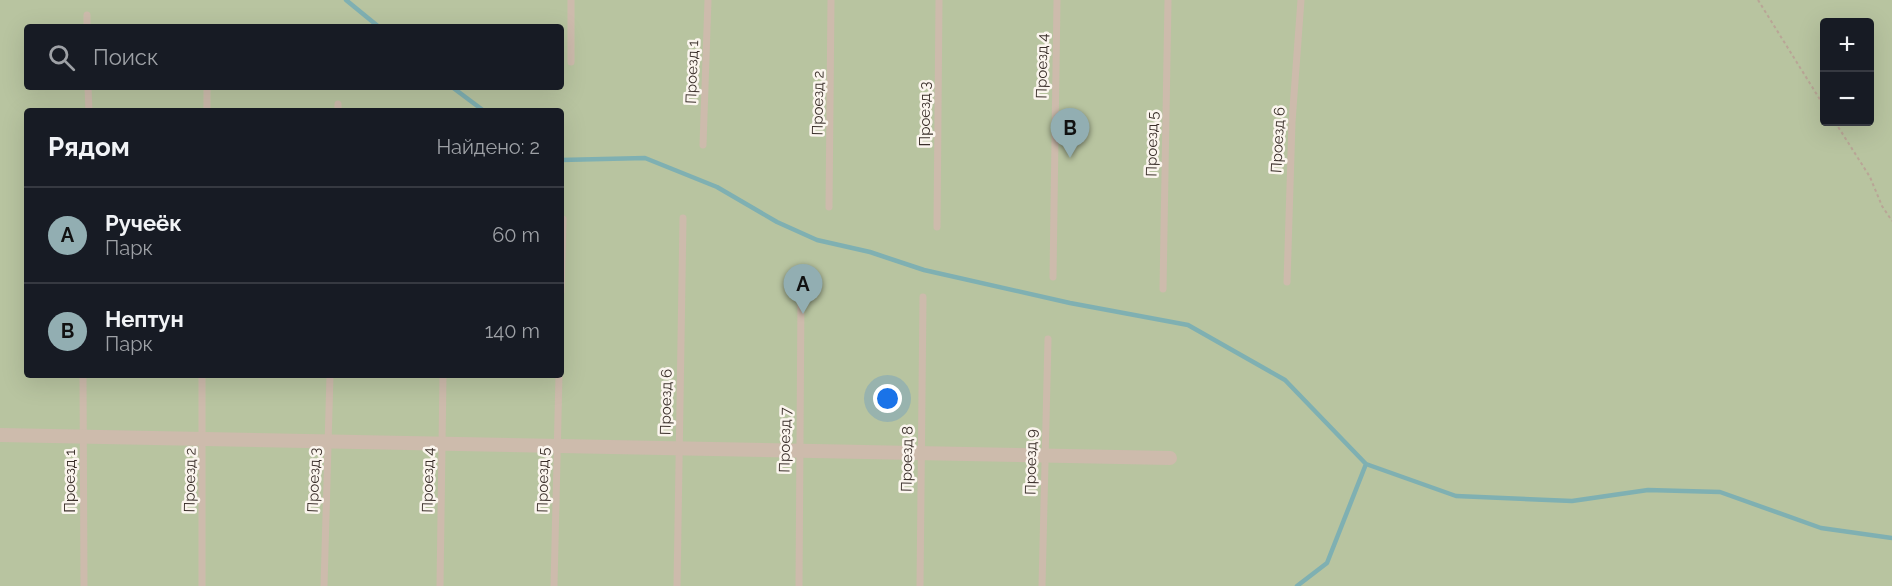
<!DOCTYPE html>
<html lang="ru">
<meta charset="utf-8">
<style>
body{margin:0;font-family:Raleway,sans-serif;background:#20242c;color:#f1f3f6}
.controls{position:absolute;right:18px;top:18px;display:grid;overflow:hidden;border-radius:6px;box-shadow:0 6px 24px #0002}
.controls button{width:54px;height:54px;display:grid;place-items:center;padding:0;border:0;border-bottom:2px solid #363941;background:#171b24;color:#f1f3f6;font:30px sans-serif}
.you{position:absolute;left:888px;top:399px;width:21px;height:21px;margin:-15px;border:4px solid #fff;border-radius:50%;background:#1a73e8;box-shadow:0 0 0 9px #1a73e833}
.badge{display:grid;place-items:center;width:39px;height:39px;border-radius:50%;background:#92aeb2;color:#111;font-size:20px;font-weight:700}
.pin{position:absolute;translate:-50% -50px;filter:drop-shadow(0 2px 3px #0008)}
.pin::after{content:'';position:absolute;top:32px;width:21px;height:18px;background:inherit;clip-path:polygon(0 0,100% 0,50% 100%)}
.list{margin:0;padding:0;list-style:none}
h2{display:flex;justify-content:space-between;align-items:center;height:78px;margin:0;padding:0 24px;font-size:26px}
h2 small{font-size:20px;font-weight:400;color:#9ea1a6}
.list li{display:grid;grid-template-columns:39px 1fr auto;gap:18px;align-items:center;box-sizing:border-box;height:96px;padding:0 24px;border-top:2px solid #363941}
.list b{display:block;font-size:22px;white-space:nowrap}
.list p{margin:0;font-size:20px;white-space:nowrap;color:#9ea1a6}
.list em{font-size:20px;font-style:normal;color:#9ea1a6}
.icon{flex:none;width:33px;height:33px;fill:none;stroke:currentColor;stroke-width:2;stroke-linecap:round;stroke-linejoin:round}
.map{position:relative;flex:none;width:1892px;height:586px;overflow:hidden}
.search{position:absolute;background:#171b24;box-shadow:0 6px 24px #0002;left:24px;top:24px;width:540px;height:66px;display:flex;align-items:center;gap:15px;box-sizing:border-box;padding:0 21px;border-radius:6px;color:#9ea1a6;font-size:22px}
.panel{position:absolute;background:#171b24;box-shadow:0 6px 24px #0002;left:24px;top:108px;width:540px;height:270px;border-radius:6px}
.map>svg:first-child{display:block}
</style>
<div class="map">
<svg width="1892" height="586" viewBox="0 0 1892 586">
<rect width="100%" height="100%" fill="#f4ebe1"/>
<path fill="#b8c4a0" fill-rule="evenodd" d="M0,0H1892V586H0ZM1824,22H1870V122H1824ZM27,27H561V87H27ZM27,111H561V375H27Z"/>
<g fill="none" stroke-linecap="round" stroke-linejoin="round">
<path stroke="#7fb0b2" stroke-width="4.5" d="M346,0L379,27
M452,87L484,111
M561,160L645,158L717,187L777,222L817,240L870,252L924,270L1070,303L1188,325L1285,380L1366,464L1456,496L1572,501L1648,490L1720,492L1821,528L1892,538
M1297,586L1327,563L1366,464"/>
<path stroke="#b9a596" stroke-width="2" stroke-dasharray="3 3" stroke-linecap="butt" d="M1758,0L1824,106
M1835,122L1870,177L1882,206L1892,221"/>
<path stroke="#cdbbac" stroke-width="7" d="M571,0V62
M87,15V27
M88,87L89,111
M207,111V87
M338,111V104
M703,145L708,0
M829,207L831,0
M937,227L939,0
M1053,277L1057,0
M1287,282L1292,122L1301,0
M1163,289L1168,0
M561,292L563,219
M83,375L84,586
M202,586V375
M324,586L330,375
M440,586L443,375
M554,586L559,375
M677,586L683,218
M799,586L801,293
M920,586L923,297
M1042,586L1048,339"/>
<path stroke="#cdbbac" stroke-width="14" d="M0,435L1170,458"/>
</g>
<g text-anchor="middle" stroke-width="5" stroke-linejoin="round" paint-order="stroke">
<g font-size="15" fill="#3b302b" stroke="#fbf5ee">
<text transform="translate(1042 66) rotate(-89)" y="5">Проезд 4</text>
<text transform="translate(692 72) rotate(-88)" y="5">Проезд 1</text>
<text transform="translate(818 103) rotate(-89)" y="5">Проезд 2</text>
<text transform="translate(925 114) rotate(-90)" y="5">Проезд 3</text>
<text transform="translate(1278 140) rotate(-87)" y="5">Проезд 6</text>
<text transform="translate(1152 144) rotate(-89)" y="5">Проезд 5</text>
<text transform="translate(666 402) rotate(-89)" y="5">Проезд 6</text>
<text transform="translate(785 440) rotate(-89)" y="5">Проезд 7</text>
<text transform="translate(907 459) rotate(-89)" y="5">Проезд 8</text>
<text transform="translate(1031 462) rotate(-89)" y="5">Проезд 9</text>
<text transform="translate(190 480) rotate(-89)" y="5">Проезд 2</text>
<text transform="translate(314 480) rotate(-88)" y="5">Проезд 3</text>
<text transform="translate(428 480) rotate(-89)" y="5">Проезд 4</text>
<text transform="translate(543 480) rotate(-89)" y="5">Проезд 5</text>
<text transform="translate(70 481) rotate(-90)" y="5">Проезд 1</text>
</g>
</g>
</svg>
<div class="controls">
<button>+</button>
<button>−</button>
</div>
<div class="you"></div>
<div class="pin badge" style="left:803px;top:314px">A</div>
<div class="pin badge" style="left:1070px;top:158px">B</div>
<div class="search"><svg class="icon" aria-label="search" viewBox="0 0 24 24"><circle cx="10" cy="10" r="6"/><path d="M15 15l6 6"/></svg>Поиск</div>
<section class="panel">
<h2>Рядом<small>Найдено: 2</small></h2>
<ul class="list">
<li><span class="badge">A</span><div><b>Ручеёк</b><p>Парк</p></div><em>60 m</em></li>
<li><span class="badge">B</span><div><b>Нептун</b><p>Парк</p></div><em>140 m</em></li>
</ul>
</section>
</div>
